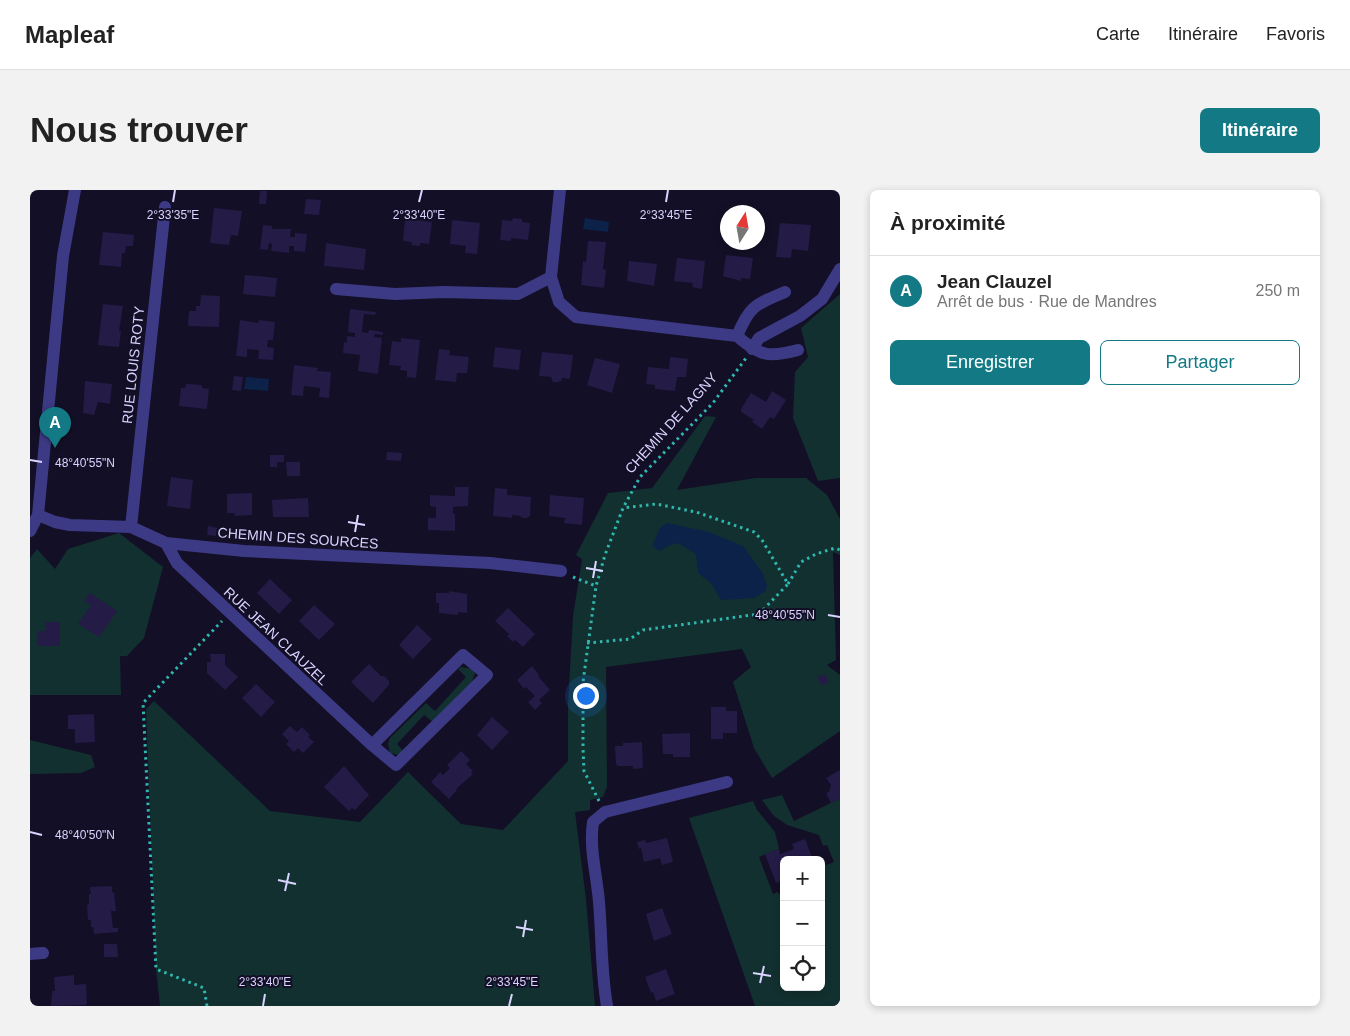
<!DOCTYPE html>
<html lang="fr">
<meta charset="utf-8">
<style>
body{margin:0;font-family:Helvetica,sans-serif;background:#f2f2f2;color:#222}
.controls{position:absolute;right:15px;bottom:15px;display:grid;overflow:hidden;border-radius:8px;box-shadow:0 2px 8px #0003}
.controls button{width:45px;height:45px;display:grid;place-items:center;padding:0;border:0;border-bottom:1px solid #e0e0e0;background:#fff;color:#222;font:25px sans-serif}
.compass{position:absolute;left:690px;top:15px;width:45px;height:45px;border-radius:50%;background:#fff;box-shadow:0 2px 8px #0003;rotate:11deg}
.you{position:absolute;left:555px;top:505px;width:18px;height:18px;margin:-12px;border:4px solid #fff;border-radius:50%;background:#1a73e8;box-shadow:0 0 0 8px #1a73e833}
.badge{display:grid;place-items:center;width:32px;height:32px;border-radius:50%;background:#137a85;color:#fff;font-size:16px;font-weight:700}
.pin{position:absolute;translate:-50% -41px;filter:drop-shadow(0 1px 2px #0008)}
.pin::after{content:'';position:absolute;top:26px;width:18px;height:15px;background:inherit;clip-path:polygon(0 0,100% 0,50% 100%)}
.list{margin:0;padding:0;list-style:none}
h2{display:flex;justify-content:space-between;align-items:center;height:65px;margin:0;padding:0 20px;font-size:21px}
h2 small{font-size:16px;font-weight:400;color:#767676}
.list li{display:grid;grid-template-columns:32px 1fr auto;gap:15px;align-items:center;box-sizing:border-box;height:70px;padding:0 20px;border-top:1px solid #e0e0e0}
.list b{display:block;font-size:19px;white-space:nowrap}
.list p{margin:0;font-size:16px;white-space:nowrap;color:#767676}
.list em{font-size:16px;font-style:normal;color:#767676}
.actions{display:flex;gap:10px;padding:15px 20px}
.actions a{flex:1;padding:11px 0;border:1px solid #137a85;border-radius:8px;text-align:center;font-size:18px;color:#137a85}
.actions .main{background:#137a85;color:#fff}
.icon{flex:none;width:28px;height:28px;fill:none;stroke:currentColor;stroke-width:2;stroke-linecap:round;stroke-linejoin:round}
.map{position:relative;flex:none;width:810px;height:816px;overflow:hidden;border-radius:8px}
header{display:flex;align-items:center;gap:30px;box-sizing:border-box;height:70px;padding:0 25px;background:#fff;border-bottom:1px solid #e0e0e0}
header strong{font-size:24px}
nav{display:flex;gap:28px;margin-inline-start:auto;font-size:18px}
.intro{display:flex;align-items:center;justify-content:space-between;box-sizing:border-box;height:120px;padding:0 30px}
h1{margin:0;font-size:35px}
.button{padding:12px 22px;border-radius:8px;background:#137a85;color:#fff;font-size:18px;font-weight:700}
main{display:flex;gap:30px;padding:0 30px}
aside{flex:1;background:#fff;border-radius:8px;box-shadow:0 2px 8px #0003}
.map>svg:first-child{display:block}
</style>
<header>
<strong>Mapleaf</strong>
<nav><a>Carte</a><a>Itinéraire</a><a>Favoris</a></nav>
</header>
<div class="intro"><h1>Nous trouver</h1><a class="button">Itinéraire</a></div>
<main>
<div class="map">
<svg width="810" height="816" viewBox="0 0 810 816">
<rect width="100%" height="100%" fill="#130f26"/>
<path fill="#12302f" d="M810,104V288L788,291L763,228L765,182L778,167L771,138Z
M675,226L686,227L647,300L726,288H776L797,305L810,329V365L803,362L806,470L797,475L810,485V541L742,588L724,558L703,492L721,477L712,459L576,477L577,597L573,607L560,610V620L545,622L556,709L565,816H130L126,779L116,519L124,511L240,621L330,632L378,582L431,634L473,640L538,571V516L543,426L552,369L546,365L578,303L622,298Z
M89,343L133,377L114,448L97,466H90L91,505H0V368L7,359L25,379L38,359Z
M431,477L442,479L445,483L442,492L403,532L394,525L367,554L375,563L369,565L360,563L358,554L360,548L396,513L405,521L436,487L428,479Z
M0,550L61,565L65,577L51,583L0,584Z
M752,605L764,631L809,609L810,611V816H725L659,628L723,611L727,620L745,642L749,659L729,667L743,704L748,702L749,704L754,702V797H791V677L804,672L797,655L793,656L789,645L757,635L744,626L732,610Z"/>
<path fill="#0c2248" d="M555,28L579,32L578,42L553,39Z
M216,187L239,189L238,201L214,199Z
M637,333L679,342L713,356L732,382L737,395L736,401L724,408L691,410L681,393L668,383L666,364L648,353L638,356L630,361L622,356L630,338Z"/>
<path fill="#241b47" d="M230,1H237L236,14H229Z
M276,9L291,10L289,25L274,24Z
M184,18L212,21L208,46L201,45L199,55L180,53Z
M483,28L492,29V32L500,33L498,50L481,48V51L470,50L472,30L482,31Z
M375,29L402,32L399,54L390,53V56L381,55L382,52L373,51Z
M422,30L450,33L447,64L435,63L436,56L420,54Z
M750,33L781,35L778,61L762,59L761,68L746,67Z
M233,35L242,36V39H261L260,47H265V43L277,44L275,62L264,61V56H259V63L241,61L242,54L239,53L238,60L230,59Z
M73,42L104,45L103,56H96L95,63H92L91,77L69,75Z
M558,51L576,52L573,79L576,80L574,98L551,95L553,71L556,72Z
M296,53L336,59L334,80L294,76Z
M696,65L723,68L720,89L711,88V91L693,86Z
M647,68L675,71L672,99L662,97L663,93L644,91Z
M599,71L627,74L624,96L597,91Z
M215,85L247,88L245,107L213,104Z
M171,105L190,106L189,137L158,136L159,121H166V116H170Z
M73,114L93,116L89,141H91L89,157L68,155Z
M320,119L346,122L345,125L334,124L332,142L338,143L339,140L353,142V145L345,144L344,147L352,148L348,184L328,181L330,165L313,163L314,152L317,153V146L325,147V143L318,142Z
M210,130L228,133L229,130L245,132L243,150H238L237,157L244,158L243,170L228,169L229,160L217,159V167L206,166Z
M371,148L390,150L386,188L377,187V181L370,180L371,176L359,175L362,151L371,152Z
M465,157L491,160L489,180L463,177Z
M409,159L420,160L419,165L439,167L437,183H427L426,192L405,190Z
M512,162L543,165L540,189L532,188L531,191L528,192H523L521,187L509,186Z
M640,167L658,169L656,187H647L645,201L625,199V195L616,194L618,177L639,179Z
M565,168L590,174L582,203L557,195Z
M264,175L288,178L287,181L301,182L299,208L289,207L290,198L274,196L273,206L261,205Z
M204,186L213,187L211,201L202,200Z
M55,191L82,194L80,214L68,212L64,225L53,223Z
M156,194L172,195V198L179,199L177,219L149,216L151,198H155Z
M742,201L756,210L744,229L740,227L732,239L722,232L724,230L711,222V219L721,203L736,212Z
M357,262L372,263L371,271L356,270Z
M240,265H254V272H247V277H240Z
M256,272H270V286H257Z
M141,287L163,290L160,319L137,316Z
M425,297H439L438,316L423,317V324H425V341L398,340V328H406V317L400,316V305L425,306Z
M465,298L477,299V305L501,307L500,326L497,328H492L490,326L482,325V328L463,326Z
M222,303V325L205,326L204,323H197V304Z
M520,305L554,308L552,335L534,333L535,328L519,326Z
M278,308L279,327H243L242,310Z
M178,336L187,338L186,346L177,345Z
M240,389L262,410L249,424L227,403Z
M419,401L437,404V423L428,422V425L409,423V413H406V403H419Z
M60,403L87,421L69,447L48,434L61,415L54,411Z
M284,415L305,434L289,450L269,431Z
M478,418L505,444L493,457L485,450L483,452L477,446L479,444L465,431Z
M15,432H30V456H7V441H15Z
M387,435L402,449L383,469L369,455Z
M180,464H195V475L208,487L195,500L177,483V472H181Z
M339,474L351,486H354L359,491V495L343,513L321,492Z
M502,476L509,485L508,486L520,500L509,510L512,513L505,520L498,512L505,506L496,497L494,499L487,490Z
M795,484L799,492L791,495L787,487Z
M226,494L245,512L231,527L212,508Z
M681,517H696V521H707V543H693V549H681Z
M64,524L65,552L45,553V539H38V525Z
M462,527L479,542L462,560L447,545Z
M260,536L267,542L272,537L280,545L278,547L284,552L273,563L268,558L264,562L256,554L259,551L252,544Z
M660,543V567H643V564H633L632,544Z
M612,552L613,578L603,579V576H588L586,574L585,556H593V553Z
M431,561L440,570L436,574L443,581L441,583L443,584L426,599L427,600L419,609L401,592L410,582L413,585L420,578L417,575Z
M314,576L339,605L325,620L322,618L319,621L294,597Z
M810,580V611L809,609L801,613L796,603L799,602L801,595L796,588Z
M637,648L643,672L632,675L630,668L614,672L611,658L609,659L607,652L615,650L616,653Z
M775,649L783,670H754V690L746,693L735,664L749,659L750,664L764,659L762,654Z
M82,696V703L84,702L86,721H81L83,738H88V742L64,744L63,737H61V730H58L57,715L59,714V704H61L60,697Z
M632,718L642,744L624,751L616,724Z
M74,754H87L88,767H74Z
M636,779L645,804L626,811L623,802L621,803L615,787Z
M44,785V795L56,794L57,813L56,815L21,816L22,801H25L24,787Z"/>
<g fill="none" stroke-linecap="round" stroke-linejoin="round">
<path stroke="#2fb8b0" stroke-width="3" stroke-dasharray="2.5 4" stroke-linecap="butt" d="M543,387L566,396
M758,394L771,372L786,364L805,358L810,360
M557,453L600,449L613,440L729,424L758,394L732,350L724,342L666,322L626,314L593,318
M569,611L554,581L553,559V492L566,396L575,365L593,318L610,287L683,213L716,168
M177,816L174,798L126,779L113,513L192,431"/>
<path stroke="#3d3a85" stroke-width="12" d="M530,0L521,87L529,112L546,127L707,146C730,166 738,168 768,160
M306,99L365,104L414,102L488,104L521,87
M707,146C720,115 725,115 755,102
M722,159L729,148L770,126L792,109L810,79
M8,325L25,332L40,335L101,337L136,353L214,361L460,373L531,381
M101,337L135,17
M0,341L8,325L33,66L45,0
M136,353L147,373L342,555L366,575L457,485L433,465L342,555
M0,764L13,763
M577,816C571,782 572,747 569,712C567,686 559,659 563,632L575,622L697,592"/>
</g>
<path fill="none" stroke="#d9d4ff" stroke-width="2" d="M143,12L145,0M389,12L392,0M636,12L638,0M0,270L12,272M318,332L335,335M325,342L328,325M556,378L573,381M563,388L566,371M798,425L810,427M0,642L12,645M248,690L266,694M255,701L259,683M486,737L503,740M493,747L496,730M723,783L741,786M730,793L734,776M233,816L235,804M479,816L482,804"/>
<g text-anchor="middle" stroke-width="4" stroke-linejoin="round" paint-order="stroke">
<g font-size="14" fill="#d9d4ff" stroke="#130f26">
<text transform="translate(103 175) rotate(-84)" y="5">RUE LOUIS ROTY</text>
<text transform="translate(641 233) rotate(-48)" y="5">CHEMIN DE LAGNY</text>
<text transform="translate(268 348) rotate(4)" y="5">CHEMIN DES SOURCES</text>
<text transform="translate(246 446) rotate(43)" y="5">RUE JEAN CLAUZEL</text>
</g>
</g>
<g font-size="12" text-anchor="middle" fill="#d9d4ff" stroke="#130f26" stroke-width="4" stroke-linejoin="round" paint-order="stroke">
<text x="143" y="29">2°33'35"E</text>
<text x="389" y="29">2°33'40"E</text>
<text x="636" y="29">2°33'45"E</text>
<text x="55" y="277">48°40'55"N</text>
<text x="755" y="429">48°40'55"N</text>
<text x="55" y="649">48°40'50"N</text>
<text x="235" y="796">2°33'40"E</text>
<text x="482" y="796">2°33'45"E</text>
</g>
</svg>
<div class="controls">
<button>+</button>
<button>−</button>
<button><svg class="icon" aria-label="locate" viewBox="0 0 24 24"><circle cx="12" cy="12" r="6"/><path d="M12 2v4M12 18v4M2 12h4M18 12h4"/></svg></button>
</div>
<svg class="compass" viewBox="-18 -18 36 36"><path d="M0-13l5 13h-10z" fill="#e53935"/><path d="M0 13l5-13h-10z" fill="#767676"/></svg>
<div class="you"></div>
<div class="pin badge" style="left:25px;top:258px">A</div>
</div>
<aside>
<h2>À proximité<small></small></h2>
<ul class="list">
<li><span class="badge">A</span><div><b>Jean Clauzel</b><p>Arrêt de bus · Rue de Mandres</p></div><em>250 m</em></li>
</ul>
<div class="actions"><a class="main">Enregistrer</a><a>Partager</a></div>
</aside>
</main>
